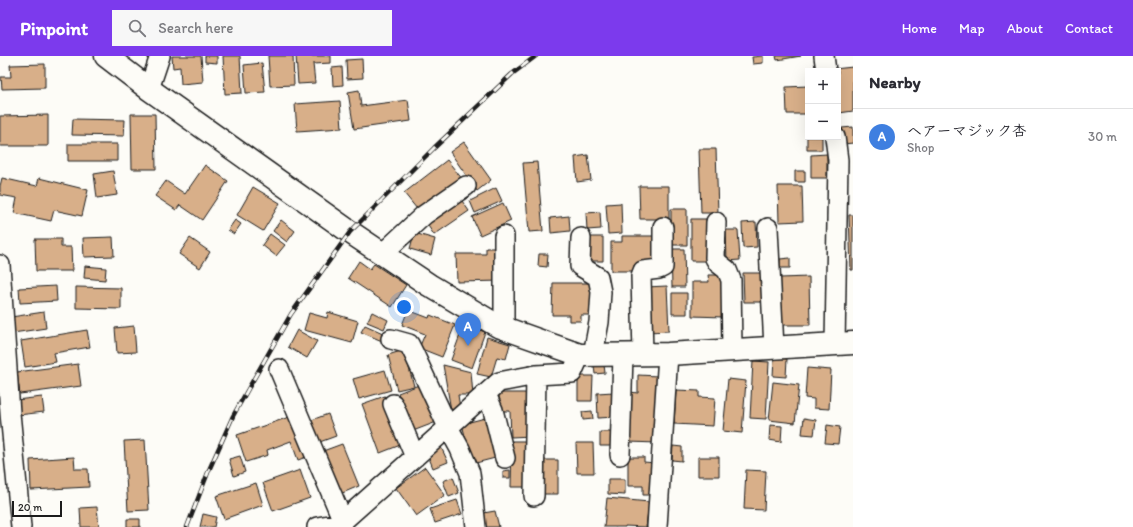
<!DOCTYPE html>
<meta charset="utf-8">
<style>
body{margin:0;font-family:Itim,"Klee One",sans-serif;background:#f7f7f7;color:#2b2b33}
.controls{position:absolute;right:12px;top:12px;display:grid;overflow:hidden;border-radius:0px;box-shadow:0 4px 16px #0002}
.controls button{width:36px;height:36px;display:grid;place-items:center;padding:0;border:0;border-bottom:1px solid #e1e1e2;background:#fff;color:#2b2b33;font:20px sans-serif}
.scale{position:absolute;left:12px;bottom:10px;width:50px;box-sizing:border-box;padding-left:4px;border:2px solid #1c1c1c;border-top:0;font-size:11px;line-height:14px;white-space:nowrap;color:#1c1c1c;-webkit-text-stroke:3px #fdfcf7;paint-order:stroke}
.you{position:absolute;left:404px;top:251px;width:14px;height:14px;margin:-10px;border:3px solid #fff;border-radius:50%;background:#1a73e8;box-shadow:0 0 0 6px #1a73e833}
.badge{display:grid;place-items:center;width:26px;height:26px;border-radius:50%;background:#7c3aed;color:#fff;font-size:13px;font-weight:700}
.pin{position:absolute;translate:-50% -33px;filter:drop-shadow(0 1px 2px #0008)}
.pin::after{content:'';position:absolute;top:21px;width:14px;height:12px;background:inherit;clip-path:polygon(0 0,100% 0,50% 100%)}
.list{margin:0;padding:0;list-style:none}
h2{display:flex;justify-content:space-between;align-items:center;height:52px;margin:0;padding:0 16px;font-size:17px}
h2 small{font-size:13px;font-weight:400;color:#7c7c81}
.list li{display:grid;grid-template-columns:26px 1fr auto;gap:12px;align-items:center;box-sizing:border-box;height:56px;padding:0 16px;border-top:1px solid #e1e1e2}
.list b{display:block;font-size:15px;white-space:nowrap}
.list p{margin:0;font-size:13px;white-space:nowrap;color:#7c7c81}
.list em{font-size:13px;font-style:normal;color:#7c7c81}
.icon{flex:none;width:22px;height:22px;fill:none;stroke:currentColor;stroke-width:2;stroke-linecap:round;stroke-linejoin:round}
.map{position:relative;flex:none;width:853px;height:471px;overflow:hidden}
header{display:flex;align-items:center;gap:24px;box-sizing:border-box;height:56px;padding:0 20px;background:#7c3aed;color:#fff}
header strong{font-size:19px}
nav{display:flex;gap:22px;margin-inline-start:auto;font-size:14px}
.search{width:280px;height:36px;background:#f7f7f7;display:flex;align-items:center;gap:10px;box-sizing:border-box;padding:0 14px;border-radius:0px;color:#7c7c81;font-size:15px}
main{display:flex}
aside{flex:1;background:#fff}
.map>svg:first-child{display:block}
</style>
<header>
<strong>Pinpoint</strong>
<div class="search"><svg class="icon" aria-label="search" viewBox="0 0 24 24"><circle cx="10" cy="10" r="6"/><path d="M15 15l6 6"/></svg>Search here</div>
<nav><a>Home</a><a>Map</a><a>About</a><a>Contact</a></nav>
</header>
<main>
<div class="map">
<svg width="853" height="471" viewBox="0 0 853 471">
<rect width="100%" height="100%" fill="#fdfcf7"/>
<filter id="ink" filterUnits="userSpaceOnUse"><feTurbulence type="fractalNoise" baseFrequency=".025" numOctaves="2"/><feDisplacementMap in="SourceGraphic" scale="8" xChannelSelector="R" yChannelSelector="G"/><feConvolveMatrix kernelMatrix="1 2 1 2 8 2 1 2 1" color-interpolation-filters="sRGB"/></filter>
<g filter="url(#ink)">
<path fill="#d8af89" stroke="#1c1c1c" d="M172,0H201L203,26L181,28L180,11L173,12Z
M205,0H217V7L205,6Z
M223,0H240L242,37L225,38Z
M268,0H293L294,29L270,30Z
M296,0H331V7L313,8L315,27L298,28Z
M763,0V7L753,8L752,1Z
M776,0H801L777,4Z
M362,3L363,22L347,23L346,4Z
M262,7L265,36L246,37L244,9Z
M45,8V32L2,33L1,21H11L10,9Z
M342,11L343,29L333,30L332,12Z
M853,11V55L839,57L838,47V15H834V13Z
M808,30V58H787L786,31Z
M359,34L361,50L408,44L411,65L354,73L348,36Z
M340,45L342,72L297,75L295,48Z
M131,58H155L156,113H132Z
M48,59V90H0V60Z
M73,63L125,64L124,80L72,79Z
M853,71V87L844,88L842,72Z
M807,79H808V81H822V94H807Z
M464,86L491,124L477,135L450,96Z
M68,88H117V105H68Z
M699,93H716L718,157H701Z
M827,98V122H811V99Z
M588,99L591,124L577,126L575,101Z
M447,104L463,124L437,145L433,140L417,153L404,137Z
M537,106L543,175L529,176L523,107Z
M205,109L228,125L202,164L180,149L176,154L155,140L166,125L185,138Z
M113,115L117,139L97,142L94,118Z
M795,115H805V126H795Z
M2,122L37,130L39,122L88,134L82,160L54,154L51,165L14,157L17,142L0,139V130Z
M639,130H669V163H640Z
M778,130H802L803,165L779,166Z
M253,131L280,147L263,175L237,159Z
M496,132L502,145L475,157L470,145Z
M460,142L469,155L434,179L425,165Z
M503,147L511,165L480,179L472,161Z
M621,147L622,177L608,178L606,148Z
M671,153H687V189H671Z
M600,156L601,173L587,174L586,157Z
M849,159H853V214H851Z
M569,160L570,175L551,177L550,162Z
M691,163H708V205H691Z
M235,164L241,168L234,178L228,174Z
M281,164L295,175L287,186L273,175Z
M756,166L757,191L743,192L742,167Z
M726,174H738L740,204L727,205Z
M414,177L435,183L431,199L410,193Z
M270,178L285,189L276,200L262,189Z
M622,180H658V208L634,209V215H611V186H622Z
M113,181L114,200L84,201L83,182Z
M587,181H603V205H588Z
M190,182L210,196L200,212L179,198Z
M35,183H61V191H71L72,215H36Z
M486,192H500L501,225L457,226L456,198H486Z
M671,193H684L685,231H672Z
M539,198H548L547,211L538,210Z
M790,202V212H780V203Z
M359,205L370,213L374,208L406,229L392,251L348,222Z
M85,210L106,212L105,224L84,222Z
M743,217H767L768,246H744Z
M708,219H725L724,261L692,260V226H709Z
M809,221L810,269H780V222Z
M553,227H592V259H581V265H569V259H552Z
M56,230L57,245L20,247L19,232Z
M667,230L669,275L648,276L646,231Z
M76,231L121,232V253L76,252Z
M672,237H687V258H672Z
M408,254L429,262L430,259L455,269L442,301L419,292L425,278L402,269Z
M44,256L46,272L13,277L11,261Z
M328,256L358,265L352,287L304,274L309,257L327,262Z
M372,256L388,264L384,273L367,266Z
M464,268L485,276L472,312L451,304Z
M365,269L385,278L382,285L361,276Z
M134,270L136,296L117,297L115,272Z
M87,274L90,291L54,297L56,306L25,311L21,285Z
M297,274L317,285L307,302L288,291Z
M487,281L510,288L506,303L497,301L491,321L477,318Z
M404,294L414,330L397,334L388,299Z
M774,302L787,303L786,321L773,320Z
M753,305L769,306L766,363L750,362Z
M78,308L81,330L20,338L17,316Z
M443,309L471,316L473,339H458L460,352L451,354Z
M604,309L605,317L595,318L594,310Z
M807,312L831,314L829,353L814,352V343L805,342Z
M385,314L391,334L359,343L353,323Z
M638,319L658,320L657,387L629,386L630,336L638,337Z
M578,320H593L592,345H578Z
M728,323L746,325L742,377L723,375Z
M773,326L799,329L795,367L769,364Z
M424,327L439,365L413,375L398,337Z
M676,334L699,335V341L715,342L713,370L674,368Z
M614,336L615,361L598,362L597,337Z
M499,337H532V380L511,381L510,355H499Z
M385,340L403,388L380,397L362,348Z
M42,341L44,356L18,359L16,344Z
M592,355L593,363L583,364L582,356Z
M328,358L336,380L317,387L309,365Z
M295,359L309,400L298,404L291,385L267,394L268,399L246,406L237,379Z
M489,361L499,401L472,408L462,368Z
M804,362L816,364L814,379L802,378Z
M770,369L782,370L781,386L769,384Z
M827,369L840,371L838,388L825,387Z
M600,376H613V390H600Z
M145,384L149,454L128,455L124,385Z
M512,385H528V431H511Z
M576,387H593L594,417H577Z
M342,388L359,430L340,438L323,395Z
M673,390L682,391V405L672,404Z
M441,391L448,406L433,412L427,397Z
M240,400L245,416L234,420L229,403Z
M74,401L75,413H88L89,431L31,434L30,404Z
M628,401H644V406L655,407L654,439H643V430H628Z
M698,401H719V420H698Z
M541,404H558V438H541Z
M425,411L445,439L416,460L396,432Z
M300,414L310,442L273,455L263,427Z
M510,414V422H503V415Z
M746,414L766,415L764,454L744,453Z
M453,421L459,437L449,441L443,425Z
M608,423H625V439L608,438Z
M256,427L263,449L224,463L216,440Z
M607,442L649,446L646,471L625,470V471H604Z
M457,444L462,458L435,467L430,453Z
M97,451L99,471H81L80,452Z
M495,455L499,471H481L478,458Z
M203,458L216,461L214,471H200Z
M127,463H140V471H127Z"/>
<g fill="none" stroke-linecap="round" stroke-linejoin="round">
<g stroke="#1c1c1c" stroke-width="22">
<path id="minor" d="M824,0L826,15
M149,33L160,0
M835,81L838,104L835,289
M716,166L715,202L718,207L727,214L731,224L732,295
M768,172L774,292
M504,180V273
M581,182L580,210L598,221L601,236L599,266L593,299
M382,198L424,159L466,130
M0,209L10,357L21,471
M391,283L409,288L414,298L448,371L460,393L470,417L476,471
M643,298L641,220L643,215L659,213L663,211V171
M279,313L343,465
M486,338L493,354L505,402
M393,348L415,401
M620,399L623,299
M534,440L536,319
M317,471L340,467L343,465L499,326L536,319L572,317L580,299
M657,471L668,298"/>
</g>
<g stroke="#1c1c1c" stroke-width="25">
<path id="tertiary" d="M106,0L149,33L350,176L429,229L498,270L580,299L668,298L853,287"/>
</g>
<use href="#minor" stroke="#fdfcf7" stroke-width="19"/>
<use href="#tertiary" stroke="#fdfcf7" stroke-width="22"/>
<g stroke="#1c1c1c" stroke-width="4.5">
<path id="rail" d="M187,471L209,414L233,360L248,333L291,258L350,176L434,92L512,18L536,0"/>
</g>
<use href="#rail" stroke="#fdfcf7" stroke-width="3" stroke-dasharray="9" stroke-linecap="butt"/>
</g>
</g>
</svg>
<div class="controls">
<button>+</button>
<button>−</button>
</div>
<div class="scale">20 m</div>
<div class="you"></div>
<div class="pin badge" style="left:468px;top:290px;background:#3f7fe0">A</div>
</div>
<aside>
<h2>Nearby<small></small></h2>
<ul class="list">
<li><span class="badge" style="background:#3f7fe0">A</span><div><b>ヘアーマジック杏</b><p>Shop</p></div><em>30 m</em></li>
</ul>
</aside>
</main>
